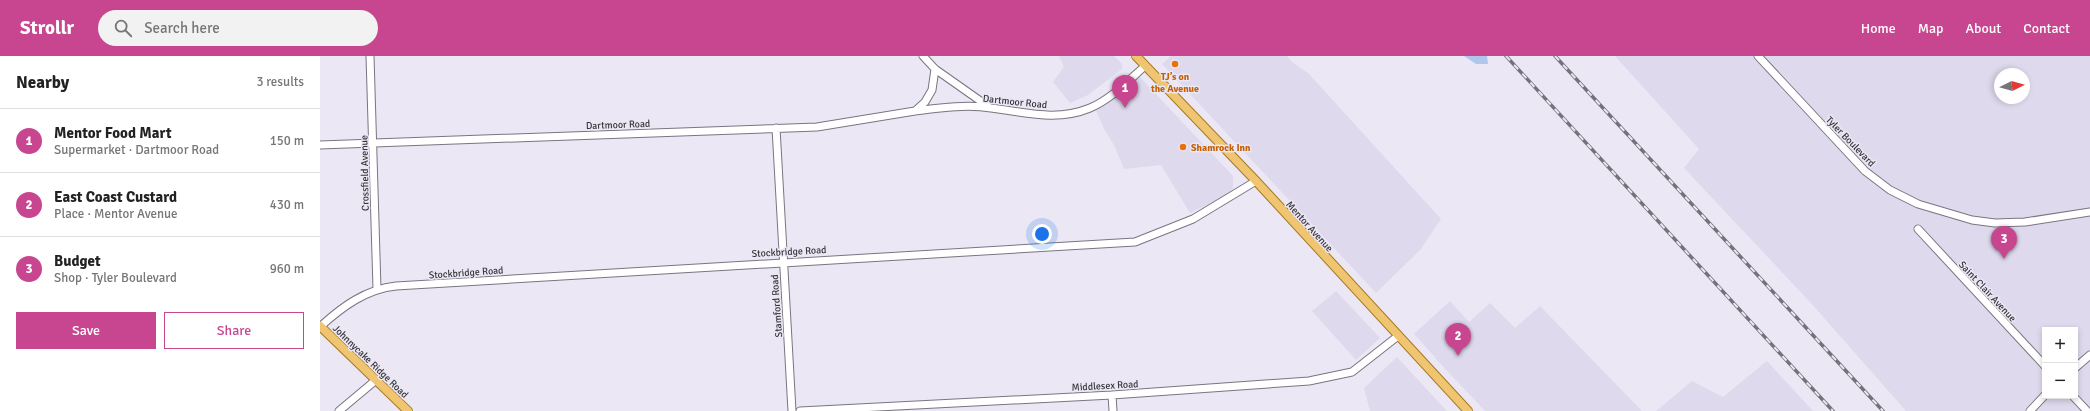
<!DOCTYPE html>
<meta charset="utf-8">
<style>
body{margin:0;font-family:Signika,sans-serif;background:#f2f2f2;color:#222}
.controls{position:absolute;right:12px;bottom:12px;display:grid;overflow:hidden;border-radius:0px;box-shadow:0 2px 6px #0003}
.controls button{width:36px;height:36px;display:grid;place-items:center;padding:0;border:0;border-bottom:1px solid #e0e0e0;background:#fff;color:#222;font:20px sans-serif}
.compass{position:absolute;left:1674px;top:12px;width:36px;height:36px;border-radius:50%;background:#fff;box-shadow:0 2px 6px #0003;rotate:85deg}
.you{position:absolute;left:722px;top:178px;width:14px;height:14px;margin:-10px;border:3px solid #fff;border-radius:50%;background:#1a73e8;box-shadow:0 0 0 6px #1a73e833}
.badge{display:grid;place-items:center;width:26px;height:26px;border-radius:50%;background:#c7468f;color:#fff;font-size:13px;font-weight:700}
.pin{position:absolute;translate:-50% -33px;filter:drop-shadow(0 1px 2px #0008)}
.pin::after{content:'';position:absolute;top:21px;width:14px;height:12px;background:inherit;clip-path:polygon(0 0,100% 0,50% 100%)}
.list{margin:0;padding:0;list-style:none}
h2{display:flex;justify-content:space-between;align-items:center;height:52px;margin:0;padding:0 16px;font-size:17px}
h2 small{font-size:13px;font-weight:400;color:#767676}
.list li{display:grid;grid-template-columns:26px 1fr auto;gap:12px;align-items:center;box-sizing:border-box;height:64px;padding:0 16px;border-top:1px solid #e0e0e0}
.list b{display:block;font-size:15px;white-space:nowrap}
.list p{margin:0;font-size:13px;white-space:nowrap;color:#767676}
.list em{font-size:13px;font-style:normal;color:#767676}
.actions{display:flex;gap:8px;padding:12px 16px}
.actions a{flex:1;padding:9px 0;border:1px solid #c7468f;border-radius:0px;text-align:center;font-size:14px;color:#c7468f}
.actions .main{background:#c7468f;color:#fff}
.icon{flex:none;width:22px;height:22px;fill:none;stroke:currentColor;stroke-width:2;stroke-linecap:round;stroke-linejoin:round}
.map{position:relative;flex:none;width:1770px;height:355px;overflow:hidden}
header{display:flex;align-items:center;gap:24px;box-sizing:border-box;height:56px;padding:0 20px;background:#c7468f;color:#fff}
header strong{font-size:19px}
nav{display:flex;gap:22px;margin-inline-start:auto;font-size:14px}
.search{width:280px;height:36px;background:#f2f2f2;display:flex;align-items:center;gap:10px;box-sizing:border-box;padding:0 14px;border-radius:22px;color:#767676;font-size:15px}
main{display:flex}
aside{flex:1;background:#fff}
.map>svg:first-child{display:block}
</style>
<header>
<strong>Strollr</strong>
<div class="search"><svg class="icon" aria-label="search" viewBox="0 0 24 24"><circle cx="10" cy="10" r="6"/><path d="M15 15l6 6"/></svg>Search here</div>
<nav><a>Home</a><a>Map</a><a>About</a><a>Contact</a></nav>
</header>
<main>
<aside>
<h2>Nearby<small>3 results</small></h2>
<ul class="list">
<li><span class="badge">1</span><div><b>Mentor Food Mart</b><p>Supermarket · Dartmoor Road</p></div><em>150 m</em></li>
<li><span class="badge">2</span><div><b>East Coast Custard</b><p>Place · Mentor Avenue</p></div><em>430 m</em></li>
<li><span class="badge">3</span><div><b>Budget</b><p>Shop · Tyler Boulevard</p></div><em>960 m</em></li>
</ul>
<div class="actions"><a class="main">Save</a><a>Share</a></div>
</aside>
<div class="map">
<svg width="1770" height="355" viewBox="0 0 1770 355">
<rect width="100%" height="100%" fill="#ebe7f4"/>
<path fill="#dfd9ed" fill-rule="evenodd" d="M739,0H794L802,8V13L768,39L750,47L733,26L744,11Z
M851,0H967L972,6L989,18L1121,163L1101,193L1056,237L842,8Z
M1295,0H1770V355H1586L1490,246L1364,112L1379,93ZM1680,18H1704V42H1680ZM1725,274H1755V340H1725Z
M819,20L913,120V133L901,142L870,157L841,109L804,113L794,89L784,73L776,54Z
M1016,235L1060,282L1036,304L992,255Z
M1130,245L1149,266L1170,247L1195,272L1220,250L1322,355H1165L1114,301L1116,299L1114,300L1094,278Z
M1077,301L1088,313L1127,355H1050L1044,332Z
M1447,305L1493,355H1336L1372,325L1403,341Z"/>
<path fill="#b1c6ec" d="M1144,0H1167L1168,8H1156Z"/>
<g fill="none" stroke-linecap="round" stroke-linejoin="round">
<g stroke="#797581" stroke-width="9">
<path id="minor" d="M50,0L57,233
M603,0L615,13L669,51
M1438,0L1545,115L1570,134L1598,148L1652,164L1675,167L1705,166L1770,156
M595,55C619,52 647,48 671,52C705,56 736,66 770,52C791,43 808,25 825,10
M456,72L472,355
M0,89L497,71L595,55L605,46L612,34L615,13
M1598,173L1725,310
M1,270C22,251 46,233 76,230L815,186L873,163L936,125
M1755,312L1770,299
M792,339L793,355
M1753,340L1767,355
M19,355L56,324
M480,355L792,339L989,325L1032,316L1078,280
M1710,355L1725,339"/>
</g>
<g stroke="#a87921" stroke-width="10">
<path id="major" d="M816,0L936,125L1148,355
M0,270L88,355"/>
</g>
<use href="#minor" stroke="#fff" stroke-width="7"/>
<use href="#major" stroke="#efc572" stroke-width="8"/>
<g stroke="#737179" stroke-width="3.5">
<path id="rail" d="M1186,0L1513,355
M1235,0L1563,355"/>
</g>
<use href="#rail" stroke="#ebe7f4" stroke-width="2" stroke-dasharray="6" stroke-linecap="butt"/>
</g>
<g fill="#e8710a" stroke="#ebe7f4" stroke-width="1.5">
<circle cx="855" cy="8" r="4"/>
<circle cx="863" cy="91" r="4"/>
</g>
<g text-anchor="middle" stroke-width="3" stroke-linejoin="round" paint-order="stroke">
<g font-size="10" font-weight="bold" fill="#c56008" stroke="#ebe7f4">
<text x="855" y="24">TJ’s on<tspan x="855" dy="12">the Avenue</tspan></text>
<text x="871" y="95" text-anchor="start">Shamrock Inn</text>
</g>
<g font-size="10" fill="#36353a" stroke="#ebe7f4">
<text transform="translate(695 45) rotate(6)" y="4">Dartmoor Road</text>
<text transform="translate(298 68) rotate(-2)" y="4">Dartmoor Road</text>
<text transform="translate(1531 85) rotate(46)" y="4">Tyler Boulevard</text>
<text transform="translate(44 117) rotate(-91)" y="4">Crossfield Avenue</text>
<text transform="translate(990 170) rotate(48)" y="4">Mentor Avenue</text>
<text transform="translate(469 195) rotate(-3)" y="4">Stockbridge Road</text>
<text transform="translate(146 216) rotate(-4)" y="4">Stockbridge Road</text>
<text transform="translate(1668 235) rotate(47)" y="4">Saint Clair Avenue</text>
<text transform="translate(456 250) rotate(-94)" y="4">Stamford Road</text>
<text transform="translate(51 305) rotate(44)" y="4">Johnnycake Ridge Road</text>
<text transform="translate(785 329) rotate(-3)" y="4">Middlesex Road</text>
</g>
</g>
</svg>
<div class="controls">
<button>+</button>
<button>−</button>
</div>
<svg class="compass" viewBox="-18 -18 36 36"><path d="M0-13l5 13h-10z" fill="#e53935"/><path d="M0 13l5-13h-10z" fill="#767676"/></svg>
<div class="you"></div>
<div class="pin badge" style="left:805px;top:52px">1</div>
<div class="pin badge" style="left:1138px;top:300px">2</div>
<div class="pin badge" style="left:1684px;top:203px">3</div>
</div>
</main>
